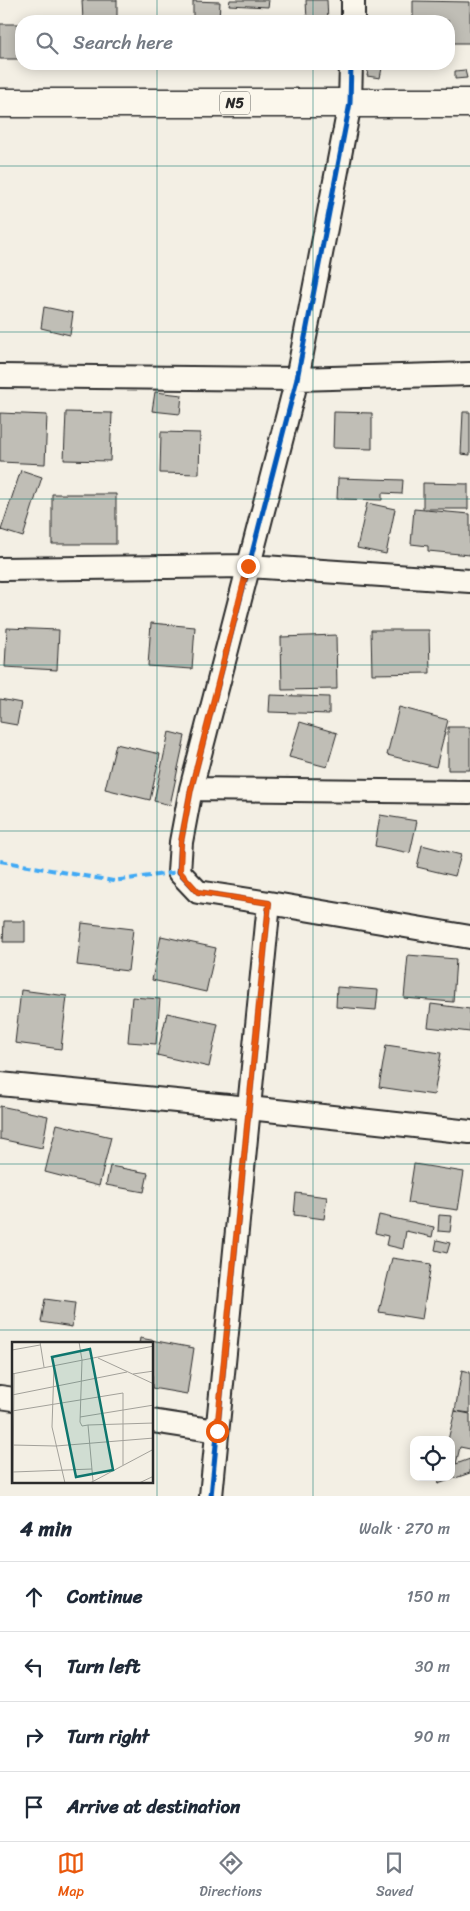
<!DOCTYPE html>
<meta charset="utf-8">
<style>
body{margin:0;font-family:Sriracha,sans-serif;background:#f6f6f7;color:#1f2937}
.controls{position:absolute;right:15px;bottom:15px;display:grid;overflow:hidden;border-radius:10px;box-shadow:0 2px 12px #0003}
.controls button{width:45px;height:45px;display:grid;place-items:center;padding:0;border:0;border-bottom:1px solid #e0e1e3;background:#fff;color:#1f2937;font:25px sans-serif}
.stop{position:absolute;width:15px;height:15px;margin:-11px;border:4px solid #ea580c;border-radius:50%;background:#fff}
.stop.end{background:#ea580c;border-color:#fff;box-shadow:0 1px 5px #0008}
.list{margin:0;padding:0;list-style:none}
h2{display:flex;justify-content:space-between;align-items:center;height:65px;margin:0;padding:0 20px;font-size:21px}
h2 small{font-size:16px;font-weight:400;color:#747a83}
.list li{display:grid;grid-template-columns:32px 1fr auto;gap:15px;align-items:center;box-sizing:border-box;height:70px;padding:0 20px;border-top:1px solid #e0e1e3}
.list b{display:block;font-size:19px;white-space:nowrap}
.list em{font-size:16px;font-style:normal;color:#747a83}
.icon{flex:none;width:28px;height:28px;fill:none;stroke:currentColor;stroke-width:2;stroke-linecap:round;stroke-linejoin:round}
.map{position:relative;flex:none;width:470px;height:1496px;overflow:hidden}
.search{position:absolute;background:#fff;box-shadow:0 2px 12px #0003;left:15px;right:15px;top:15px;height:55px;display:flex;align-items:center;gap:12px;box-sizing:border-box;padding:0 18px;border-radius:20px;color:#747a83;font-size:19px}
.sheet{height:345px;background:#fff}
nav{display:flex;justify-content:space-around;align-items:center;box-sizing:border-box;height:70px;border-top:1px solid #e0e1e3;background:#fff;font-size:14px;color:#747a83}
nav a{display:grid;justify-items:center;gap:2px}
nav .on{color:#ea580c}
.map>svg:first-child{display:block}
</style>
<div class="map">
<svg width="470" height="1496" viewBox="0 0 470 1496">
<rect width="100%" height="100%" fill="#f3efe4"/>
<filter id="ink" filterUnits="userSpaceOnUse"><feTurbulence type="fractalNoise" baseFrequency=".02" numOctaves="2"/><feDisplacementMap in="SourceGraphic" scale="10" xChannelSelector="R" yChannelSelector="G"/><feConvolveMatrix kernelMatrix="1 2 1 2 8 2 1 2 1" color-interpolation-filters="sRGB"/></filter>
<g filter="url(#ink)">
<path fill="#c0beb6" stroke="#2b2b2b" d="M82,0H117V21H83Z
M230,0H269L268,7L229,5Z
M306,0H327L328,21H307Z
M193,1L220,2L219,20L193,19Z
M413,1L470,2V43H449V21H413Z
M0,24H21V59H0Z
M369,65L382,68L380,78L367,76Z
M465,70L467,78L455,79V71Z
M44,307L73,313L70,335L41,328Z
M155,392L182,395L180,414L152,411Z
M66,412L112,413L110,461L64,460Z
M334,412L372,413V449L333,448Z
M463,412H470V455L461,454Z
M0,413L47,415L45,464L0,462Z
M161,432L200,433L199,474L160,473Z
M21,470L42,477L23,537L1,530Z
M338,478L403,480L402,494L382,493V500L337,499Z
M423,483L468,484V509H423Z
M52,494H116V544H52Z
M367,503L395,509L386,554L357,548Z
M414,509L470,514V555L428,551V546L411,544Z
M151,623L195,627L192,669L148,666Z
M7,628L59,630L57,670L5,667Z
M371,630H429L430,673L372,674Z
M336,635L337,689L282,690L281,637Z
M270,695L329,697V714L269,712Z
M0,699L21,703L17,725L0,722Z
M399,707L448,720L436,767L387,755Z
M300,722L337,733L327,767L289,757Z
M448,727H470V770H448Z
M169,732L185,736L170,805L154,801Z
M116,744L160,754L150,800L105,789Z
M380,815L417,821L410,853L375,846Z
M422,845L461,855L455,876L417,867Z
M4,921H25V942H3Z
M82,923L133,929L128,971L77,965Z
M161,936L216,948L206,992L152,980Z
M408,955L456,959L453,1002L404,998Z
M337,987L378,990L376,1010L336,1007Z
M21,990L67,996L61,1049L15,1043Z
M132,997L160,999L156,1044L128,1042Z
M431,1004L470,1009V1032L428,1027Z
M167,1013L218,1024L209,1067L157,1055Z
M386,1045L441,1053L434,1095L379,1087Z
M0,1106L48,1116L42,1148L0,1139Z
M57,1124L111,1137L99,1186L45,1172Z
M414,1164L464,1172L458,1210L408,1203Z
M110,1166L148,1173L144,1192L106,1185Z
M296,1193L327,1197L324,1219L294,1215Z
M379,1215L434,1227L432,1237L406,1231L403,1249L386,1245L388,1236L375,1233Z
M439,1215L452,1216L450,1232L438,1231Z
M437,1240L450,1243L447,1253L435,1250Z
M392,1258L431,1264L422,1319L379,1312Z
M45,1299L75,1303L72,1327L41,1322Z
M140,1338L194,1348L187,1394L152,1388V1344H139Z
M462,1370L470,1372V1413L455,1411Z
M455,1411L470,1414V1449L460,1447L456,1464L470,1459V1473L438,1484L440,1477H451V1440H448Z"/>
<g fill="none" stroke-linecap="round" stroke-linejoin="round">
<g stroke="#2b2b2b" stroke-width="26">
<path id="street" d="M353,21V0
M0,376L297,379L470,374
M0,569L249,566L470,581
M191,789L470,792
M269,903L470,937
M0,1084L249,1108L470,1132
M0,1397L14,1399
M152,1421L217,1431
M211,1496L269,903L198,892L179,872L181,842L191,789L297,379L350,103L351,64"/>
</g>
<g stroke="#2b2b2b" stroke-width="31">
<path id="highway" d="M0,103H470"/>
</g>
<use href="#street" stroke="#fbf7ec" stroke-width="22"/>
<use href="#highway" stroke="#fbf7ec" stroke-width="28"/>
<path stroke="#3fa9f5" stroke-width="4" stroke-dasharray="8 4" stroke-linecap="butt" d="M0,861L113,881L179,872"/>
<g stroke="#fbf7ec" stroke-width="8">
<path id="cycleway" d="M211,1496L269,903L198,892L179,872L181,842L191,789L297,379L350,103L351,64"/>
</g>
<use href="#cycleway" stroke="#0057b8" stroke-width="5"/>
</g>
</g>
<g fill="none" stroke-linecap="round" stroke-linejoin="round" filter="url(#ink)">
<path stroke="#ea580c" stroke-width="6" d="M217,1431L269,903L198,892L180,872L181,842L191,789L248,566"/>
</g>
<path fill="none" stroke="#0f766e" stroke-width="1" stroke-opacity="0.55" d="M157,0V21M313,0V21M157,64V1496M313,64V1496M0,166H470M0,332H470M0,499H470M0,665H470M0,831H470M0,997H470M0,1164H470M0,1330H470"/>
<g text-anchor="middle" stroke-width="4.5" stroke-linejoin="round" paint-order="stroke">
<rect fill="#fbf7ec" stroke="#696865" stroke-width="1" x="220" y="91.5" width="30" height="23" rx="4"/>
<g font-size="14" font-weight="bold" fill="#2b2b2b">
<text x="235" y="108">N5</text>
</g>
</g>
<g transform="translate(12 1342)">
<rect width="141" height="141" fill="#f3efe4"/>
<path fill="none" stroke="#a3a19a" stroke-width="1" d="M28,0L32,25M67,0L70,18L68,80L70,84L76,83L81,139M0,8L28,3M86,16L142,42M42,24L40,85L53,141M0,32L142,4M121,32L142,29M0,53L115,30M0,69L111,51V123M68,75L142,63M76,83L142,81M0,103L44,104L142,96M1,130L80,127M1,141L2,31M78,141L142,107M127,141L142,134"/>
<path fill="#0f766e" fill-opacity="0.15" stroke="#0f766e" stroke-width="2.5" d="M78,7L101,128L64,135L40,15Z"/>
<rect width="141" height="141" fill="none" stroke="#2b2b2b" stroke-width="2.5"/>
</g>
</svg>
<div class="controls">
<button><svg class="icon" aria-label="locate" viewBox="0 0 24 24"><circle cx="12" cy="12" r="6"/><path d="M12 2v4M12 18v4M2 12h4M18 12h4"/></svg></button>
</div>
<div class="stop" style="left:217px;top:1431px"></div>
<div class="stop end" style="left:248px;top:566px"></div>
<div class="search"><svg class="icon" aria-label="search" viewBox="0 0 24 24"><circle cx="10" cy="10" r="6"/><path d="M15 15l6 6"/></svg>Search here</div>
</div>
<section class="sheet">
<h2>4 min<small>Walk · 270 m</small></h2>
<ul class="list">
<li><svg class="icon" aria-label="ahead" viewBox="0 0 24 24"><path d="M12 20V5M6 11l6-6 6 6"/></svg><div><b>Continue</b></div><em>150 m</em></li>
<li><svg class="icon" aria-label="left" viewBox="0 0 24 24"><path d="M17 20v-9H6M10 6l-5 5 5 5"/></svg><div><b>Turn left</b></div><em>30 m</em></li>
<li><svg class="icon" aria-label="right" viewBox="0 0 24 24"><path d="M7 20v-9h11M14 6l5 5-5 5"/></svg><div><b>Turn right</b></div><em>90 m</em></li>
<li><svg class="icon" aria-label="arrive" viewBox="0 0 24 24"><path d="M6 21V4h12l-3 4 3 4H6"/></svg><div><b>Arrive at destination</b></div></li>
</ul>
</section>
<nav>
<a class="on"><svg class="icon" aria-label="map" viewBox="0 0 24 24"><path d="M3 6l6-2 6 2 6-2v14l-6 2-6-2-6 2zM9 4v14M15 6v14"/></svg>Map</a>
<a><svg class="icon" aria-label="directions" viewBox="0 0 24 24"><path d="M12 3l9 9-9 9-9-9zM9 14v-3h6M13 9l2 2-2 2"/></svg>Directions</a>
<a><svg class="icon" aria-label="saved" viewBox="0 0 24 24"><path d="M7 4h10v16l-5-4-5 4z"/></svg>Saved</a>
</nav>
